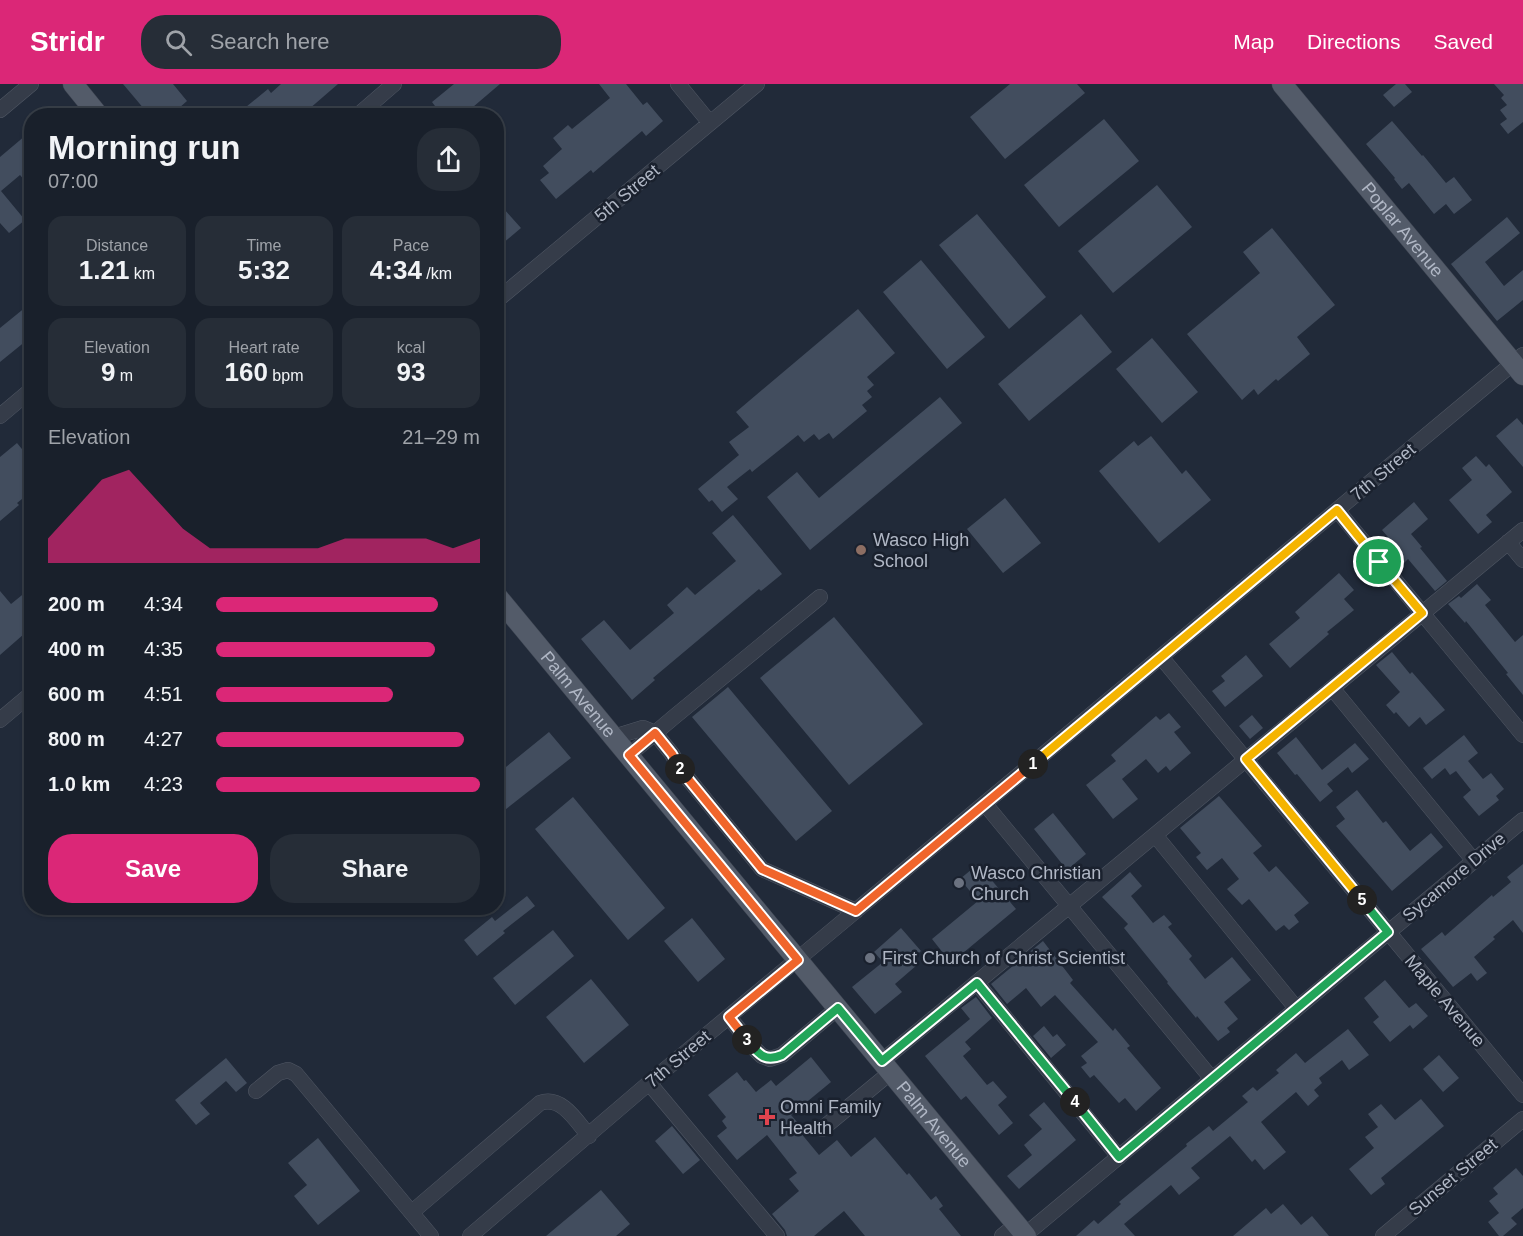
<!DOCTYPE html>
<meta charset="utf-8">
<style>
body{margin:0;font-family:Helvetica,sans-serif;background:#262d37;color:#f1f3f6;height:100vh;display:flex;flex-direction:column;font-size:22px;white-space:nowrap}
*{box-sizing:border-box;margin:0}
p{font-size:20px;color:#9fa3a9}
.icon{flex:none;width:33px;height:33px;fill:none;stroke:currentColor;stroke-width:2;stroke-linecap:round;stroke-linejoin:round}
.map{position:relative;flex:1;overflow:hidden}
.details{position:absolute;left:24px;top:24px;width:480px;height:807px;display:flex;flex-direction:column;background:#19202b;border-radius:24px;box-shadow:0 2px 4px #0004,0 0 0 2px #373e47}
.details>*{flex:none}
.pin{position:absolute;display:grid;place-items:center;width:51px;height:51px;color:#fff;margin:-26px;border:3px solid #fff;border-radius:50%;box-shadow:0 2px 6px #0007}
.km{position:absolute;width:30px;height:30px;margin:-15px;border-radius:50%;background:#222;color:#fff;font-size:16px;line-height:30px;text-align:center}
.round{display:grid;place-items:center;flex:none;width:63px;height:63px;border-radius:24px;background:#262d37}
.head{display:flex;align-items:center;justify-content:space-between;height:102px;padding:0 24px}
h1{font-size:33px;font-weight:600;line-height:45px}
.stats{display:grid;grid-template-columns:repeat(3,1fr);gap:9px;height:102px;padding:6px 24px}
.stats div{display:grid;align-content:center;border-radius:15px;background:#262d37;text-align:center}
.stats b{font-size:26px;font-weight:600}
.stats small{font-size:16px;font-weight:400}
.stats p{font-size:16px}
.chart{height:168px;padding:12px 24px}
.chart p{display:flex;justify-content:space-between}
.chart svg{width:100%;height:108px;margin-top:6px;fill:#db2777;opacity:.7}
.button{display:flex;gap:12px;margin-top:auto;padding:12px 24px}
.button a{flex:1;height:69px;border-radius:24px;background:#db2777;color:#fff;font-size:24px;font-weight:600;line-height:69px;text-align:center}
.button a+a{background:#262d37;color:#f1f3f6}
ul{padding:0 24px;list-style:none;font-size:20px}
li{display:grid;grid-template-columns:96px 72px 1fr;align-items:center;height:45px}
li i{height:15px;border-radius:8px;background:#db2777}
header{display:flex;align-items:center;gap:36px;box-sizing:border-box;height:84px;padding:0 30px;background:#db2777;color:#fff}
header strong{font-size:28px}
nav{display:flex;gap:33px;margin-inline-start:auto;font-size:21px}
.search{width:420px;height:54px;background:#262d37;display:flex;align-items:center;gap:15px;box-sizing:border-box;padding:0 21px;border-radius:24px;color:#9fa3a9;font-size:22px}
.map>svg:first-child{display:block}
.building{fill:#424d5e}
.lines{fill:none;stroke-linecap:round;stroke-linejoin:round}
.minor-casing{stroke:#505764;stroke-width:16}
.major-casing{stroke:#3e4552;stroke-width:21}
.minor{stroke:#353c49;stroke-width:15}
.major{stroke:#535b69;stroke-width:20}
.split-1-casing{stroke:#fff;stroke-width:12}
.split-2-casing{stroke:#fff;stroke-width:12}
.split-3-casing{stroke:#fff;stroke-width:12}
.split-4-casing{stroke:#fff;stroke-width:12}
.split-5-casing{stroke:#fff;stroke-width:12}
.split-6-casing{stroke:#fff;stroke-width:12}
.split-1{stroke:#f5b400;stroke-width:8}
.split-2{stroke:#f0652b;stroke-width:8}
.split-3{stroke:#f0652b;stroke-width:8}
.split-4{stroke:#22a559;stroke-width:8}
.split-5{stroke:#22a559;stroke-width:8}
.split-6{stroke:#f5b400;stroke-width:8}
.education-dot{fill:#8d6e63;stroke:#1a212e;stroke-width:2}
.worship-dot{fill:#6b7280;stroke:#1a212e;stroke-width:2}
.health-dot{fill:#e0444e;stroke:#1a212e;stroke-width:2}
.labels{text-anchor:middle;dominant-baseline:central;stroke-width:5;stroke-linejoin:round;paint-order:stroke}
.street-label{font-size:18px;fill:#b0b7c5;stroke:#1a212e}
.poi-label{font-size:18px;fill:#b0b7c5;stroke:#1a212e;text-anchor:start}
</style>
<header>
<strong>Stridr</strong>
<div class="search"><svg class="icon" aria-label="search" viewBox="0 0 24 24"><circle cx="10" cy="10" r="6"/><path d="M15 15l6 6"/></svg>Search here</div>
<nav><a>Map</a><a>Directions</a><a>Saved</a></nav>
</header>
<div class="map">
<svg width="1523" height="1152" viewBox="0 0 1523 1152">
<rect width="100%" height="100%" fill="#212a39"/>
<path class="building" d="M123 0H173L187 17 170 32H150Z
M281 0H338L301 32H235L268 5 271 9Z
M454 0H500L473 23 480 32H452L447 26 441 30 432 18Z
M599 0H626L643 21 647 18 663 37 646 52 642 47 593 89 591 86 556 115 540 96 549 89 543 82 562 65 553 54 568 41 572 45 610 14Z
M1010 0H1077L1085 9 1005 75 970 33Z
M1396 0H1405L1412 8 1394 23 1383 11Z
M1494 0H1523V38L1508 50 1500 40 1507 35 1500 26 1507 21 1501 14 1504 11Z
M1104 35 1139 77 1059 143 1024 101Z
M1392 37 1422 72 1423 71 1446 99 1454 93 1472 116 1454 130 1446 120 1434 130 1409 99 1402 105 1394 95 1395 94 1366 60Z
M32 46V105L20 91 1 107 25 136 9 149 0 139V73Z
M1157 101 1192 143 1113 209 1078 167Z
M496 116 521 144 496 165Z
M977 130 1046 213 1009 245 939 161Z
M1507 133 1520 149 1485 178 1504 202 1523 186V216L1497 237 1451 180Z
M1272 144 1335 221 1297 253 1310 270 1278 297 1276 295 1258 311 1254 305 1242 316 1187 250 1260 189 1243 168Z
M921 176 985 253 947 285 883 208Z
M32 218V252L0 278V244Z
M858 225 895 269 867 293 874 301 867 307 872 313 862 321 867 327 833 355 829 349 819 356 814 350 804 358 798 351 752 388 750 385 727 403 738 415 722 428 712 416 709 418 698 405 739 371 729 358 749 343 736 328Z
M1081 230 1112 268 1029 337 998 300Z
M1152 254 1198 308 1162 339 1116 285Z
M940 313 962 339 810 466 767 413 797 388 819 414Z
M1517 334 1523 341V383L1496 352Z
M1151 352 1182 390 1186 386 1211 416 1159 459 1099 387 1134 357 1138 362Z
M17 359 26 370 32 365V407L17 419 19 421 0 437V373Z
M1476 372 1486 383 1489 380 1512 408 1486 431 1492 438 1478 450 1449 416 1472 396 1462 384Z
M1005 414 1041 459 1003 489 967 445Z
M1414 418 1428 435 1411 450 1422 463 1420 464 1447 497 1435 507 1408 475 1403 480 1383 457 1388 453 1382 446Z
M733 431 782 490 761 507 759 505 653 594 655 596 632 616 581 555 604 536 630 566 674 529 667 521 687 503 695 511 736 477 712 449Z
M1339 489 1354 506 1344 515 1354 526 1327 548 1329 550 1290 584 1269 560 1300 534 1295 528Z
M1477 500 1491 516 1485 521 1515 558 1523 551V611L1506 590 1508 589 1466 537 1465 539 1448 520 1459 512 1461 514Z
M32 503V558L24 550 0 571V507L11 520Z
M834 533 923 640 849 701 760 594Z
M1392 568 1410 590 1412 588 1445 626 1426 641 1420 633 1409 643 1396 628 1394 630 1386 621 1400 608 1376 581Z
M1246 571 1263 592 1225 623 1212 607 1225 597 1221 592Z
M728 603 832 727 796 757 692 633Z
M1169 629 1181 643 1174 648 1191 669 1170 687 1166 682 1158 689 1146 675 1122 695 1138 715 1113 735 1086 701 1116 677 1111 671 1156 632 1160 636Z
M1252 631 1263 644 1250 655 1239 642Z
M549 648 571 674 496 733V691Z
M1464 651 1478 669 1468 677 1483 695 1491 689 1504 705 1496 712 1499 716 1479 732 1463 713 1471 706 1456 687 1450 691 1445 684 1432 695 1423 684Z
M1296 653 1322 686 1355 659 1369 675 1352 689 1348 683 1327 700 1333 707 1320 718 1297 690 1295 691 1277 669Z
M1357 706 1383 739 1386 737 1410 767 1431 749 1443 763 1392 807 1336 742 1345 735 1336 723Z
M1219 712 1262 762 1253 769 1269 788 1276 782 1309 819 1294 831 1299 838 1289 846 1284 841 1276 847 1249 815 1242 821 1227 805 1239 795 1222 774 1207 786 1196 773 1201 769 1180 744Z
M573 713 665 824 628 856 535 745Z
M1053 729 1086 770 1067 786 1034 745Z
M978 780 1016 825 951 879 932 855 978 817 960 795Z
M1523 780V849L1513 836 1493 853 1495 855 1474 873 1487 889 1477 897 1471 889 1453 903 1421 865 1442 848 1445 852 1492 811 1493 813 1511 798 1507 793Z
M1130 788 1142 802 1131 812 1153 839 1164 831 1172 840 1168 843 1192 872 1189 875 1205 895 1232 873 1251 896 1224 918 1238 935 1227 944 1230 948 1218 957 1197 932 1196 934 1167 899 1168 898 1124 844 1128 840 1102 813Z
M527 812 535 822 503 847 505 849 477 872 464 856 492 833 495 837Z
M692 834 725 875 698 898 664 857Z
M901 844 921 867 912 875 917 881 895 900 902 908 875 930 852 903 883 878 874 868Z
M553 846 574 872 515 921 493 894Z
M1043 857 1073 896 1070 899 1113 947 1115 944 1130 962 1127 964 1161 1004 1136 1027 1125 1014 1119 1019 1094 991 1090 994 1081 983 1087 979 1081 972 1098 958 1055 911 1041 923 1026 904 1007 920 991 900Z
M591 895 629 941 584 979 546 933Z
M1385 896 1409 924 1416 919 1428 932 1413 945 1410 941 1390 958 1373 938 1379 933 1364 914Z
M976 913 992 934 965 958 971 965 963 972 987 1001 993 997 1007 1013 998 1021 1013 1039 999 1051 966 1012 961 1016 925 972 970 935 961 924Z
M1044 942 1053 953 1057 950 1066 961 1051 974 1033 952Z
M1348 945 1369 971 1349 986 1342 976 1319 994 1322 999 1314 1006 1319 1012 1308 1022 1296 1008 1261 1038 1286 1068 1264 1086 1255 1075 1252 1078 1230 1052 1191 1084 1200 1094 1179 1111 1171 1101 1124 1140 1135 1152H1076L1094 1136 1098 1140 1121 1120 1119 1118 1187 1062 1186 1060 1209 1042 1213 1047 1248 1018 1242 1012 1253 1003 1257 1007 1279 989 1276 986 1296 969 1305 979Z
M1439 971 1459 994 1443 1008 1423 985Z
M811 973 831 998 791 1031 798 1039 795 1042 819 1071 837 1056 851 1073 875 1053 907 1091 909 1089 931 1116 936 1112 943 1122 939 1125 961 1152H865L844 1127 814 1152H787L785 1146 772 1130 799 1107 789 1095 797 1089 767 1051 737 1076 717 1052 727 1044 722 1037 726 1033 708 1011 737 988 744 997 746 996 756 1008 771 996 776 1002Z
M226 974 247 999 236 1008 226 997 200 1019 210 1030 196 1041 175 1016Z
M1421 1015 1444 1042 1381 1094 1385 1100 1371 1111 1349 1085 1374 1064 1365 1053 1378 1043 1368 1030 1381 1020 1395 1036Z
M1044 1018 1076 1056 1019 1105 1007 1092 1032 1071 1024 1061 1042 1045 1029 1031Z
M672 1042 700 1076 683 1090 655 1057Z
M318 1054 360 1107 318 1141 294 1112 307 1101 288 1079Z
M1516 1084 1523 1092V1124L1511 1134 1517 1140 1503 1152H1499L1488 1138 1499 1129 1489 1117 1498 1110 1493 1104Z
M601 1106 630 1140 616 1152H546Z
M1283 1120 1301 1141 1312 1132 1329 1152H1233L1266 1124 1271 1130Z"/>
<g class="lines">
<defs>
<path id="minor" d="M678 0 710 39
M0 26 31 0
M357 32 394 0
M496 217 757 0
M0 332 32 305
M1337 426 1523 651
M1508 458 1523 476
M1161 573 1523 1011
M1332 604 1474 777
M0 636 32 609
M614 653 643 644 655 649 672 670 681 686 762 785 856 827
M629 671 674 633 820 513
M985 720 1212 995
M1155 751 1296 924
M977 899 1119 1073
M729 933 753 963 762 972 770 975 782 971 838 924
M882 977 1523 446
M649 999 777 1152
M256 1007 278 989 288 986 296 990 431 1152
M822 1045 891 988
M412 1128 540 1019C562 1011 577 1038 589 1052
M1025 1151 1523 736
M470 1152 649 999 1523 271
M1002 1152 1017 1140
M1383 1152 1523 1035"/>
<g id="major">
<path d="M73 0 99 32"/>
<path id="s1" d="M1282 0 1523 291"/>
<path id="s2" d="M496 511 1026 1152"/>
</g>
</defs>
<use href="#minor" class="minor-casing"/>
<use href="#major" class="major-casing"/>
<use href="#minor" class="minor"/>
<use href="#major" class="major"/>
</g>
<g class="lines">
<defs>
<path id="split-1" d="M1033 680 1337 426 1379 478"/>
<path id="split-2" d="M680 685 762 785 856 827 1033 680"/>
<path id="split-3" d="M680 685 672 670 655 649 629 671 798 876 729 933 747 956"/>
<path id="split-4" d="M747 956C758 969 764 979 782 971L838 924 882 977 977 899 1075 1018"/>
<path id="split-5" d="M1075 1018 1119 1073 1388 848 1362 816"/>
<path id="split-6" d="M1362 816 1246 675 1422 529 1379 478"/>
</defs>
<use href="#split-1" class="split-1-casing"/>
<use href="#split-2" class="split-2-casing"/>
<use href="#split-3" class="split-3-casing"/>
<use href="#split-4" class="split-4-casing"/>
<use href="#split-5" class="split-5-casing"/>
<use href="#split-6" class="split-6-casing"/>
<use href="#split-1" class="split-1"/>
<use href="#split-2" class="split-2"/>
<use href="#split-3" class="split-3"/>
<use href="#split-4" class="split-4"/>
<use href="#split-5" class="split-5"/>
<use href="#split-6" class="split-6"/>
</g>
<circle class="education-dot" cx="861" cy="466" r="6"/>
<g class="worship-dot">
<circle cx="959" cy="799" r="6"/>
<circle cx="870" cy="874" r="6"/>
</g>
<path class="health-dot" d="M764 1024h6v6h6v6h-6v6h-6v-6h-6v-6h6z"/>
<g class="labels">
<g class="street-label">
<text transform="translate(627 109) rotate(-40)">5th Street</text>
<text stroke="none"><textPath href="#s1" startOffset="189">Poplar Avenue</textPath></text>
<text transform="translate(1383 388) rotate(-40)">7th Street</text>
<text stroke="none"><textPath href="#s2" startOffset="129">Palm Avenue</textPath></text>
<text transform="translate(1454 793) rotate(-40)">Sycamore Drive</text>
<text transform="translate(1445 917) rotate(50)">Maple Avenue</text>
<text transform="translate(678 975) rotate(-40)">7th Street</text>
<text stroke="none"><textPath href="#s2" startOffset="687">Palm Avenue</textPath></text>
<text transform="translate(1453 1093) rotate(-40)">Sunset Street</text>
</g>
<g class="poi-label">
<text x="873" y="456">Wasco High<tspan x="873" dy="21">School</tspan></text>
<text x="971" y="789">Wasco Christian<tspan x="971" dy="21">Church</tspan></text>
<text x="882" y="874">First Church of Christ Scientist</text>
<text x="780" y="1023">Omni Family<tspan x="780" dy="21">Health</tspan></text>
</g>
</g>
</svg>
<div class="pin" style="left:1379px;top:478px;background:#1e9e55"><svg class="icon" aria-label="arrive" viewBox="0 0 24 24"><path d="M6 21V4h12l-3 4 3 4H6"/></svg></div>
<b class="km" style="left:1033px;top:680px">1</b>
<b class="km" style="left:680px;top:685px">2</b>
<b class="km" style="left:747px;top:956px">3</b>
<b class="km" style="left:1075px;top:1018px">4</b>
<b class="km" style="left:1362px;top:816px">5</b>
<section class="details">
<div class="head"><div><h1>Morning run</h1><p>07:00</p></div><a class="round"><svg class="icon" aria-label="share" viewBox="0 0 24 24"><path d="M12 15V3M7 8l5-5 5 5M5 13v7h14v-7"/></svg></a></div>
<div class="stats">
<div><p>Distance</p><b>1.21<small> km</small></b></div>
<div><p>Time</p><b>5:32</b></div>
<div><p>Pace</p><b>4:34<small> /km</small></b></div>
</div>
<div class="stats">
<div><p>Elevation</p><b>9<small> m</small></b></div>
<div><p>Heart rate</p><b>160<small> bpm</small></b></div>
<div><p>kcal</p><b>93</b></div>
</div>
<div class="chart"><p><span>Elevation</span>21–29 m</p>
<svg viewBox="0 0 160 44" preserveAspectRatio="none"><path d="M0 44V34L10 22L20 10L30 6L40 18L50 30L60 38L70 38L80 38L90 38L100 38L110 34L120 34L130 34L140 34L150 38L160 34V44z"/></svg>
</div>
<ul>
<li><b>200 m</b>4:34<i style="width:84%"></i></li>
<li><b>400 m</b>4:35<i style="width:83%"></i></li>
<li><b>600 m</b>4:51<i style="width:67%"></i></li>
<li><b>800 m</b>4:27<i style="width:94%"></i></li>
<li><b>1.0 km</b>4:23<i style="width:100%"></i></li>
</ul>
<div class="button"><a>Save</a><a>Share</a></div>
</section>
</div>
